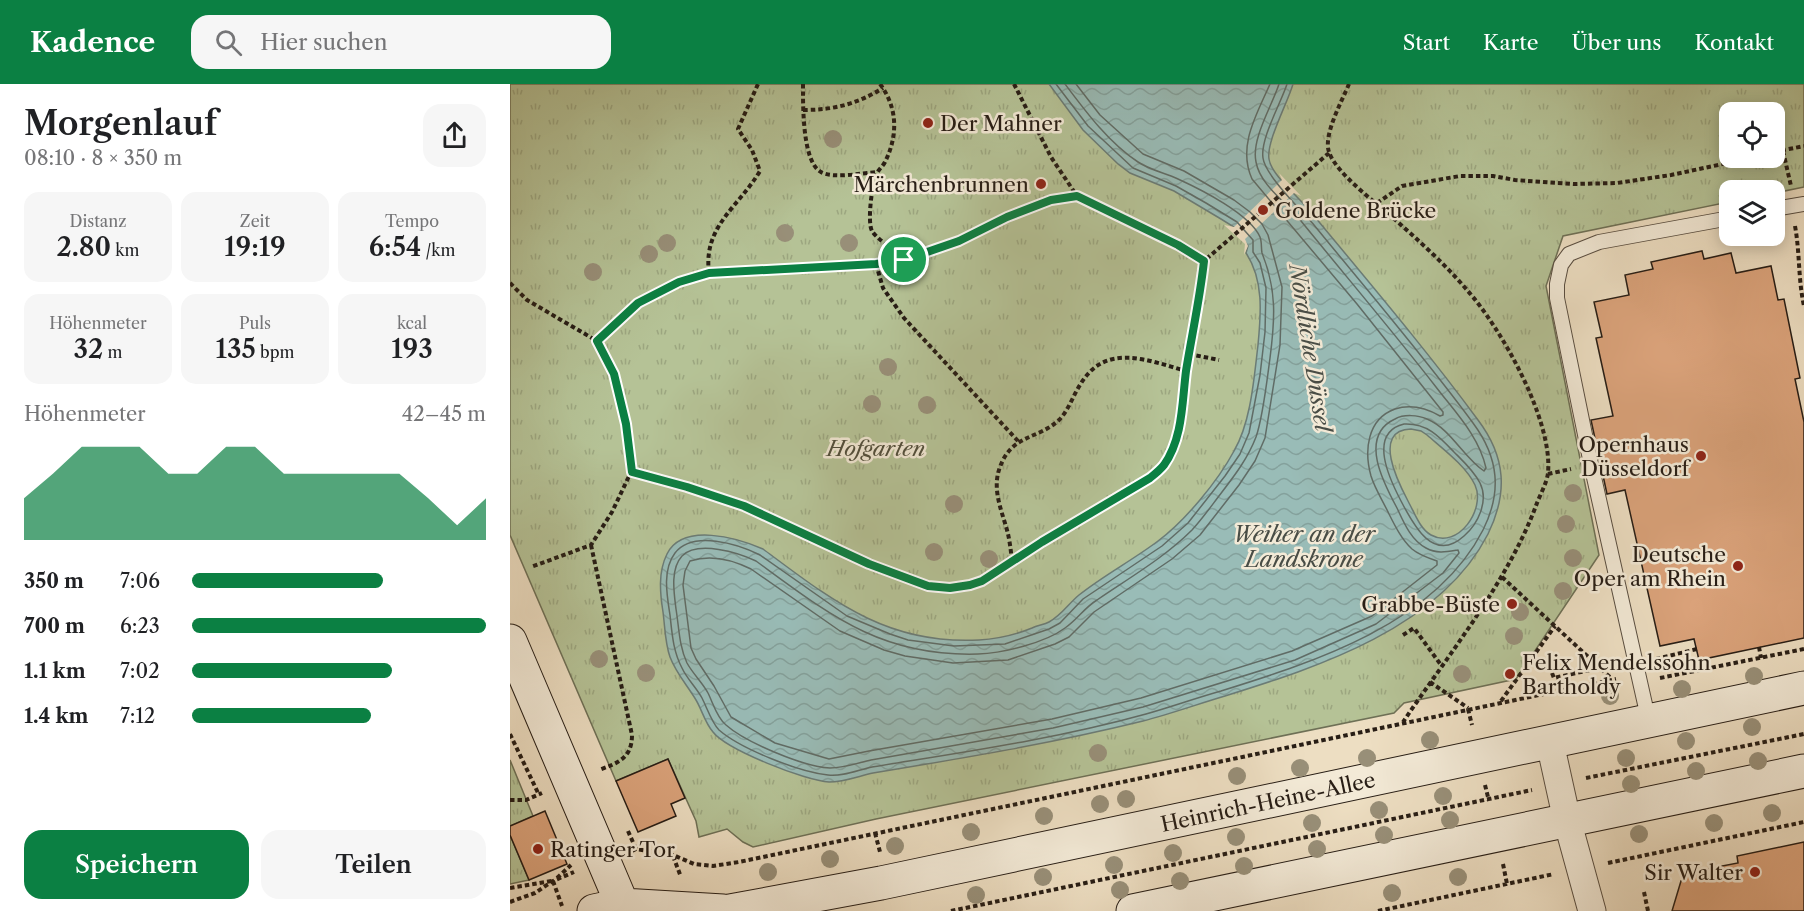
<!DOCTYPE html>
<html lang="de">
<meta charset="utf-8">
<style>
body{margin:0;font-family:"Libre Caslon Text",serif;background:#f6f6f6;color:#202124;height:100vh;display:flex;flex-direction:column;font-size:22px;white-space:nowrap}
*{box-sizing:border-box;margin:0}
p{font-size:20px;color:#757577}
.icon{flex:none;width:33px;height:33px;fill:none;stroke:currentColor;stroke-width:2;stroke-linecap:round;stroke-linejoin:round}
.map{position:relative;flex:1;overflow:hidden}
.panel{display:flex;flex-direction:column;background:#fff;width:510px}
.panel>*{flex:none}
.fabs{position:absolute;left:1209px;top:18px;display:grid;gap:12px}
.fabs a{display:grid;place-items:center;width:66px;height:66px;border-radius:12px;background:#fff;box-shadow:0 3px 15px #0003;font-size:30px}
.pin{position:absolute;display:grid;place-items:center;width:51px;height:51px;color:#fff;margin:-26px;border:3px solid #fff;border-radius:50%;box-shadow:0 2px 6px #0007}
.round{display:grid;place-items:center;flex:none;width:63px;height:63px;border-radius:18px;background:#f6f6f6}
.overview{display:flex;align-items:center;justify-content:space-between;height:102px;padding:0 24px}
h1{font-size:33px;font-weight:600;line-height:45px}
.figures{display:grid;grid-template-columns:repeat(3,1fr);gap:9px;height:102px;padding:6px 24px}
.figures div{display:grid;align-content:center;border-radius:15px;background:#f6f6f6;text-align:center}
.figures b{font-size:26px;font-weight:600}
.figures small{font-size:16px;font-weight:400}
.figures p{font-size:16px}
.chart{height:168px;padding:12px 24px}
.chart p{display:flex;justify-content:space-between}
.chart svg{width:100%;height:108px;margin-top:6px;fill:#0b8043;opacity:.7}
.button{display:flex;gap:12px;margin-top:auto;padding:12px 24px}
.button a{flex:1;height:69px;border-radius:18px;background:#0b8043;color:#fff;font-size:24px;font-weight:600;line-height:69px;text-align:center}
.button a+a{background:#f6f6f6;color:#202124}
ul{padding:0 24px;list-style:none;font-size:20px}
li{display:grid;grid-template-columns:96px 72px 1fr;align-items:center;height:45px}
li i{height:15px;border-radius:8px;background:#0b8043}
header{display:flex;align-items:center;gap:36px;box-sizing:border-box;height:84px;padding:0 30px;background:#0b8043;color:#fff}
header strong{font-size:28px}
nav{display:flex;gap:33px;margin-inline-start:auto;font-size:21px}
.search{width:420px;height:54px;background:#f6f6f6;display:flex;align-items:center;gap:15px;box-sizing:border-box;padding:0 21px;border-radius:18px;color:#757577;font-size:22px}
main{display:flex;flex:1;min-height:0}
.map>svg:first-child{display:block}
.park{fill:url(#park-tufts);stroke:#6e7056;stroke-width:1.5;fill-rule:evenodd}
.water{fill:url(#water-waves);stroke:#6b7c76;stroke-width:1.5;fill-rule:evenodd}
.pier{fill:#eddec2}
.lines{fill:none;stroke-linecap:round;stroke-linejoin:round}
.shore{stroke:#606c66;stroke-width:1.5}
.building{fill:#daa27a;stroke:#271d15;stroke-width:1.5}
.lane-casing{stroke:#584d40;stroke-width:16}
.street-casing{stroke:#584d40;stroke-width:29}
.secondary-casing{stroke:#271d15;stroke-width:35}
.path{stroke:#271d15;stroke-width:4;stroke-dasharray:4.5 3;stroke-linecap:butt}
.lane{stroke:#f3ead7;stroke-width:14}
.street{stroke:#f3ead7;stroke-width:27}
.secondary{stroke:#f3ead7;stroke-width:33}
.tree{fill:#988f78}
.route-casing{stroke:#fff;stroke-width:12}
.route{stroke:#0b8043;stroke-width:8}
.poi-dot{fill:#8f2418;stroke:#f3ead7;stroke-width:2}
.labels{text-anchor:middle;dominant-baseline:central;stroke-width:5;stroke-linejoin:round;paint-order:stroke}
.poi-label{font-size:21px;fill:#271d15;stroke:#f3ead7;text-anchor:end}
.park-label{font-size:21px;font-style:italic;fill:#524f3c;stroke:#f3ead7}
.street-label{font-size:21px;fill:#271d15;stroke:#f3ead7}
.water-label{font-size:22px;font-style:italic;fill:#494d46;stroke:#f3ead7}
</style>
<header>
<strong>Kadence</strong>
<div class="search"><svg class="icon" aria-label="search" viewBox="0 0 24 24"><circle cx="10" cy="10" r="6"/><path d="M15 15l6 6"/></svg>Hier suchen</div>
<nav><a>Start</a><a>Karte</a><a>Über uns</a><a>Kontakt</a></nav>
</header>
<main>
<section class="panel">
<div class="overview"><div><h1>Morgenlauf</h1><p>08:10 · 8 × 350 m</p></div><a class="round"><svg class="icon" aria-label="share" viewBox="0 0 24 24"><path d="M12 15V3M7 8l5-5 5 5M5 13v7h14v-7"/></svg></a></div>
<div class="figures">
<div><p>Distanz</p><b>2.80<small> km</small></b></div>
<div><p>Zeit</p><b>19:19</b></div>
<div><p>Tempo</p><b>6:54<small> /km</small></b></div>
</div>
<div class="figures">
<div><p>Höhenmeter</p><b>32<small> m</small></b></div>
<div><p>Puls</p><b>135<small> bpm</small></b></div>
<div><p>kcal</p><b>193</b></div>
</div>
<div class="chart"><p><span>Höhenmeter</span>42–45 m</p>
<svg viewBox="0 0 160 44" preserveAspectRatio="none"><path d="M0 44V27L10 17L20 6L30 6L40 6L50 17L60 17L70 6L80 6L90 17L100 17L110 17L120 17L130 17L140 27L150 38L160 27V44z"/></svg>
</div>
<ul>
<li><b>350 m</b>7:06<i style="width:65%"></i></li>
<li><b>700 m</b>6:23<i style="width:100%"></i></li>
<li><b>1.1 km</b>7:02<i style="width:68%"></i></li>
<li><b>1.4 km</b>7:12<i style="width:61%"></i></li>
</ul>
<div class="button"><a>Speichern</a><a>Teilen</a></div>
</section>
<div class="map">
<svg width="1294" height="827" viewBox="0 0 1294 827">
<defs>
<pattern id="park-tufts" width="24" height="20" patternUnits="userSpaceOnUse" patternTransform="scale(1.5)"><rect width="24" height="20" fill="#b5c296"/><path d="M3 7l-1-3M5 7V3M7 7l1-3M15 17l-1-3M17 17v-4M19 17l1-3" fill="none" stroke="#9ca680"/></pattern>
<pattern id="water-waves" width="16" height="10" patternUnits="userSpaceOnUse" patternTransform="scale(1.5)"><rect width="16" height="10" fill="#99bcb7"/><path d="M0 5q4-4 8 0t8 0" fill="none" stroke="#84a19c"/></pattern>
</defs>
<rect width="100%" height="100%" fill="#eddec2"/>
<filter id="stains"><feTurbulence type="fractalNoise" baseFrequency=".00333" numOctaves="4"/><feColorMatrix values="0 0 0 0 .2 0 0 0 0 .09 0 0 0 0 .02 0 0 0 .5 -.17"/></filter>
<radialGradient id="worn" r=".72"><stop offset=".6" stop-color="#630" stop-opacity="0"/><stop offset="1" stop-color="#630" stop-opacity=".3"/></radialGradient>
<path class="park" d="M0 0H1294V103L1265 109 1264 106H1220L1219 118 1053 152 1036 202 1089 471 1006 595 894 619 884 629 366 735 243 763 233 758 217 745 189 753 186 737 158 675 106 697 0 451ZM1220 28H1264V74H1220Z
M0 676 23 732 0 742Z
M0 751 19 796 0 800Z"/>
<path class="water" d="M539 0H783C778 18 756 58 759 75 761 91 789 113 800 127 857 196 915 264 968 336 996 373 998 409 978 450 930 544 808 583 715 612 688 620 660 630 633 637 544 659 454 674 363 689 349 692 334 698 319 698 296 697 217 666 203 648 195 639 192 626 186 616 177 601 166 589 160 573 155 559 155 543 153 528 150 509 148 488 157 470 173 438 228 454 253 465 323 517 377 561 469 556 488 555 505 551 522 544 528 541 534 541 539 538 552 531 558 520 569 511 594 491 623 476 648 457 675 437 708 397 724 367 741 338 744 294 748 261 751 230 754 196 736 169L738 162 724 143 711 135 664 107 620 89 608 80 573 46ZM901 345 911 347 917 351C933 365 956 382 965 401 976 425 948 466 921 451 910 445 904 428 898 417 889 400 861 346 901 345Z"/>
<path class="pier" d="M769 89 791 112 784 109 735 155 738 162 734 171 735 160 714 141 724 143 772 96Z"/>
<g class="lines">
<path class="shore" d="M546 0 578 42 623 84 666 102 696 119 727 138 743 156V168L750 179 756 204 755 248 750 291 739 349 730 370 715 392 678 439 652 462 573 515 550 539 539 545 495 560 444 562 398 556 380 550 337 532 250 471C228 460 183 446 165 469 152 486 157 512 160 531 162 549 163 567 172 584 177 595 186 603 192 614 197 624 202 639 209 646 231 665 289 688 318 691 332 693 348 686 362 683 454 668 546 655 636 630 661 623 686 614 711 607 804 578 925 540 973 446 992 408 989 374 963 339 913 271 857 206 804 141 791 126 755 91 753 74 750 55 771 19 777 0
M555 0C576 28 599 59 628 78 640 86 655 89 668 95 690 105 740 130 750 153 752 158 751 164 752 169 767 206 765 235 760 274 757 296 753 333 746 353 738 374 725 391 712 408 702 421 693 434 682 446 654 474 619 494 587 516 574 524 567 536 555 544 535 559 493 569 468 570 371 573 320 531 246 477 229 469 188 456 172 472 160 485 164 509 166 525 169 543 169 562 177 579 183 590 192 598 198 609 203 619 207 634 216 641 235 658 294 683 320 684 334 684 348 679 361 676L543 644 633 623 785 576 866 540 933 489 949 469 948 466C936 468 927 470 916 464 901 456 894 439 887 424 874 400 848 352 885 335 894 330 908 331 917 335 941 345 953 373 974 387L976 384C969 352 945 328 926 303 881 245 833 189 787 132 773 116 750 100 746 78 741 55 762 22 769 0
M566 0 590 31 633 70 674 87 724 116 740 128 752 140 758 151 772 203 770 261 755 354 745 377 729 401 690 451 662 475 584 528 559 553 545 560 498 576 443 579 395 572 374 566 330 547 241 485C223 476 201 470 180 477L175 487 173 501 181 564 186 575 204 602 221 633 265 659 319 675 359 667 542 635 631 614 782 567 862 532 927 481V477C918 474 909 471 902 465 892 456 885 442 879 430 873 417 865 405 861 392 854 367 857 335 885 325 901 320 916 324 930 332L933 331V328L847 220 742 95C727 62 747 30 760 0
M894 340C917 339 929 352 944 368 953 377 964 387 970 399 979 417 968 440 954 452 923 480 903 440 891 417 880 396 857 349 894 340Z"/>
</g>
<path class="building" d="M1192 167 1194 175 1221 169 1226 189 1261 182 1268 216 1274 215 1290 294 1285 295 1294 338V554L1189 576 1184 555 1150 562 1115 406 1097 410 1081 336 1103 332 1086 254 1092 253 1084 218 1119 211 1115 191 1143 185 1141 178Z
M158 675 175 714 161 720 166 732 128 748 106 697Z
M35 727 57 780 19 796 0 751V742Z
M1294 758V827H1162L1171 797 1181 788 1228 779 1227 772Z"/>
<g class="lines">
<defs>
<path id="lane" d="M1264 125 1294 120
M1139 638 1081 380 1047 214V200L1051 181 1059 170 1089 158 1220 134"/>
<path id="street" d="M1040 659 1057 736 1082 827"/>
<path id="secondary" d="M0 557 115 827
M84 827 112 821 213 827
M220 827 371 799 1294 604
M623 827 1294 687"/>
</defs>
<use href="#lane" class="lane-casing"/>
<use href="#street" class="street-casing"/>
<use href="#secondary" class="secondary-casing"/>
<path class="path" d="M293 0C293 20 292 78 311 88 322 95 353 89 367 88
M370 0C388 24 388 52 375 78 373 82 369 85 367 89 362 99 357 138 362 147 365 153 387 169 393 175
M504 0 541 73 567 112 668 161 694 177
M839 0C832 17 813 51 819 68 826 89 865 118 882 133 908 156 934 179 957 206 991 244 1043 336 1038 389 1037 398 1031 409 1027 419 999 496 939 570 893 638
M293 26C324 26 347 20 373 4
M1273 67 1281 102
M1264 68 1294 62
M867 119 892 102 950 92H983L1005 96 1064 100 1107 99 1161 91 1241 74
M1285 142C1290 169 1288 195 1294 222
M366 180 373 204 394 234 508 357
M199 189C193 142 228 124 250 87L242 66 228 45 248 0
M0 199 17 216 87 257 104 290 116 340 121 388 102 428 81 461 21 483
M87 257 128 219 169 198 199 189 366 180 394 176 449 157 497 133 541 116 567 112
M679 270 709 276
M121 388 234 421 359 480 419 502 440 504 460 501 472 497 532 458 640 394C645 390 650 386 654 381 673 354 672 318 676 287 682 250 690 214 694 177L819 69
M1038 390 1061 385
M81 461 122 651C122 674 108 679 89 686
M502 477C501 468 500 459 498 450 493 429 481 406 490 383 502 350 527 356 549 336 558 327 563 312 570 301 595 258 637 276 676 287
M992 493 1102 595
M893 551 904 544 931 581
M1249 563 1251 574
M1146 575 1187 565
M1042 589 1044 594 1089 584
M1150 594 1294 565
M920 598 958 624
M991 617 1045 542
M958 625 962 641
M0 650 29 711
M1076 694 1294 650
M975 701 979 717
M0 716H16L32 709
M118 747 126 765
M365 749 370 768
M122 767 126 765 163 771 184 780 203 782 229 778 1106 595
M163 772 171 793
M1098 779 1294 738
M993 780 997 800
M47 794 61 781
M43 797 52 822
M0 804 42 797
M1134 808 1138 827
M0 818 25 809 43 797 64 788
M441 827 1022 706
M868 827 1044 790"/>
<use href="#lane" class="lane"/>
<use href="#street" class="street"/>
<use href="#secondary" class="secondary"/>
</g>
<g class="tree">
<circle cx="323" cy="55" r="9"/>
<circle cx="275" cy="149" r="9"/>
<circle cx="157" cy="159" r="9"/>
<circle cx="339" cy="159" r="9"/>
<circle cx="139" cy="170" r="9"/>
<circle cx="83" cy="188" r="9"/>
<circle cx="378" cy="283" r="9"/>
<circle cx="362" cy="320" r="9"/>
<circle cx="417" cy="321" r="9"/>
<circle cx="1063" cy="409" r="9"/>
<circle cx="444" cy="420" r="9"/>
<circle cx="1056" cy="440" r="9"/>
<circle cx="424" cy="468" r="9"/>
<circle cx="1063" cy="474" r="9"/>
<circle cx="479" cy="475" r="9"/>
<circle cx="1053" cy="507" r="9"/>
<circle cx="1010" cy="528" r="9"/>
<circle cx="1004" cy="552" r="9"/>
<circle cx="89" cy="575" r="9"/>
<circle cx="136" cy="589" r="9"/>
<circle cx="952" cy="590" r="9"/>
<circle cx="1244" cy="592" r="9"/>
<circle cx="1172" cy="605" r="9"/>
<circle cx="1100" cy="612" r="9"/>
<circle cx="1242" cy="643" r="9"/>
<circle cx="920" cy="656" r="9"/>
<circle cx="1176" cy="657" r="9"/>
<circle cx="588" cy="669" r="9"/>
<circle cx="857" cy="674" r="9"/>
<circle cx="1116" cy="674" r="9"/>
<circle cx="1248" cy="677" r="9"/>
<circle cx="790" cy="684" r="9"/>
<circle cx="1186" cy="687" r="9"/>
<circle cx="727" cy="692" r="9"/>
<circle cx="1121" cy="700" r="9"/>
<circle cx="933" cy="712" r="9"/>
<circle cx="616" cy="715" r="9"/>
<circle cx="590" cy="720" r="9"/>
<circle cx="869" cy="726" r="9"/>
<circle cx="1262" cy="729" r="9"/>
<circle cx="534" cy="732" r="9"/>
<circle cx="940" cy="736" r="9"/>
<circle cx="802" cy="739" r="9"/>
<circle cx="1204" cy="739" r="9"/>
<circle cx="461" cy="748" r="9"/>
<circle cx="1129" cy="750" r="9"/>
<circle cx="874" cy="751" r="9"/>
<circle cx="726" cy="753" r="9"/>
<circle cx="385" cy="762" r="9"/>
<circle cx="807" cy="765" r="9"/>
<circle cx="663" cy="769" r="9"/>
<circle cx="320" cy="775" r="9"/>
<circle cx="604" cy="781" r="9"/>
<circle cx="734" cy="782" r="9"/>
<circle cx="258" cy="788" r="9"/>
<circle cx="533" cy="793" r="9"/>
<circle cx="948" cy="793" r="9"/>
<circle cx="670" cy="797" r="9"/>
<circle cx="610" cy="806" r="9"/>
<circle cx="882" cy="809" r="9"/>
<circle cx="466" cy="811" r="9"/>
</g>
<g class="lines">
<defs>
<path id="route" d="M567 112 668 161 694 177C690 214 682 250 676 287 672 318 673 354 654 381 650 386 645 390 640 394L532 458 472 497 460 501 440 504 418 502 359 480 234 422 177 403 122 388 116 340 104 290 87 257 128 219 169 198 199 189 366 180 394 176 449 157 497 133 541 116Z"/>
</defs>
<use href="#route" class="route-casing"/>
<use href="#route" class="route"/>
</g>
<g class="poi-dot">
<circle cx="418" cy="39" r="6"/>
<circle cx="531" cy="100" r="6"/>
<circle cx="753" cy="126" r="6"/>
<circle cx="1191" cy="372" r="6"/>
<circle cx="1228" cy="482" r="6"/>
<circle cx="1002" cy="520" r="6"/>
<circle cx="1000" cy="590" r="6"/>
<circle cx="28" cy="765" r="6"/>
<circle cx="1245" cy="788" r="6"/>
</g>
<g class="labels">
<g class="poi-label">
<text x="430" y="39" text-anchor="start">Der Mahner</text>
<text x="519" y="100">Märchenbrunnen</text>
<text x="765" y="126" text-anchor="start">Goldene Brücke</text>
<text x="1179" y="360">Opernhaus<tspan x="1179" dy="24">Düsseldorf</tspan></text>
<text x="1216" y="470">Deutsche<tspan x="1216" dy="24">Oper am Rhein</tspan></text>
<text x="990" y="520">Grabbe-Büste</text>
<text x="1012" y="578" text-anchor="start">Felix Mendelssohn<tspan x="1012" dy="24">Bartholdy</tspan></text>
<text x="40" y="765" text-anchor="start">Ratinger Tor</text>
<text x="1233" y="788">Sir Walter</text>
</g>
<g class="park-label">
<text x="366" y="364">Hofgarten</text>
</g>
<g class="street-label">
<text transform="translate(758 718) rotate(-12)">Heinrich-Heine-Allee</text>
</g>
<g class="water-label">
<text transform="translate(800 264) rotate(81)">Nördliche Düssel</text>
<text x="794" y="450">Weiher an der<tspan x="794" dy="25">Landskrone</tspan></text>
</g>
</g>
<rect width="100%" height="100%" filter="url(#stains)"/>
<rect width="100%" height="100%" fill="url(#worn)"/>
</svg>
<div class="fabs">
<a><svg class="icon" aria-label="locate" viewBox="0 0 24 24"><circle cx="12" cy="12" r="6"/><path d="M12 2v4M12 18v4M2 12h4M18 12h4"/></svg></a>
<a><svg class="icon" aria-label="layers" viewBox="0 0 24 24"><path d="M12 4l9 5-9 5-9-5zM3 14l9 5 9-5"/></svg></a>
</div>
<div class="pin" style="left:394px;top:176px;background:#1e9e55"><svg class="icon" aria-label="arrive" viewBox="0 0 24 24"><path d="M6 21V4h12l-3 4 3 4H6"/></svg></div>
</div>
</main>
